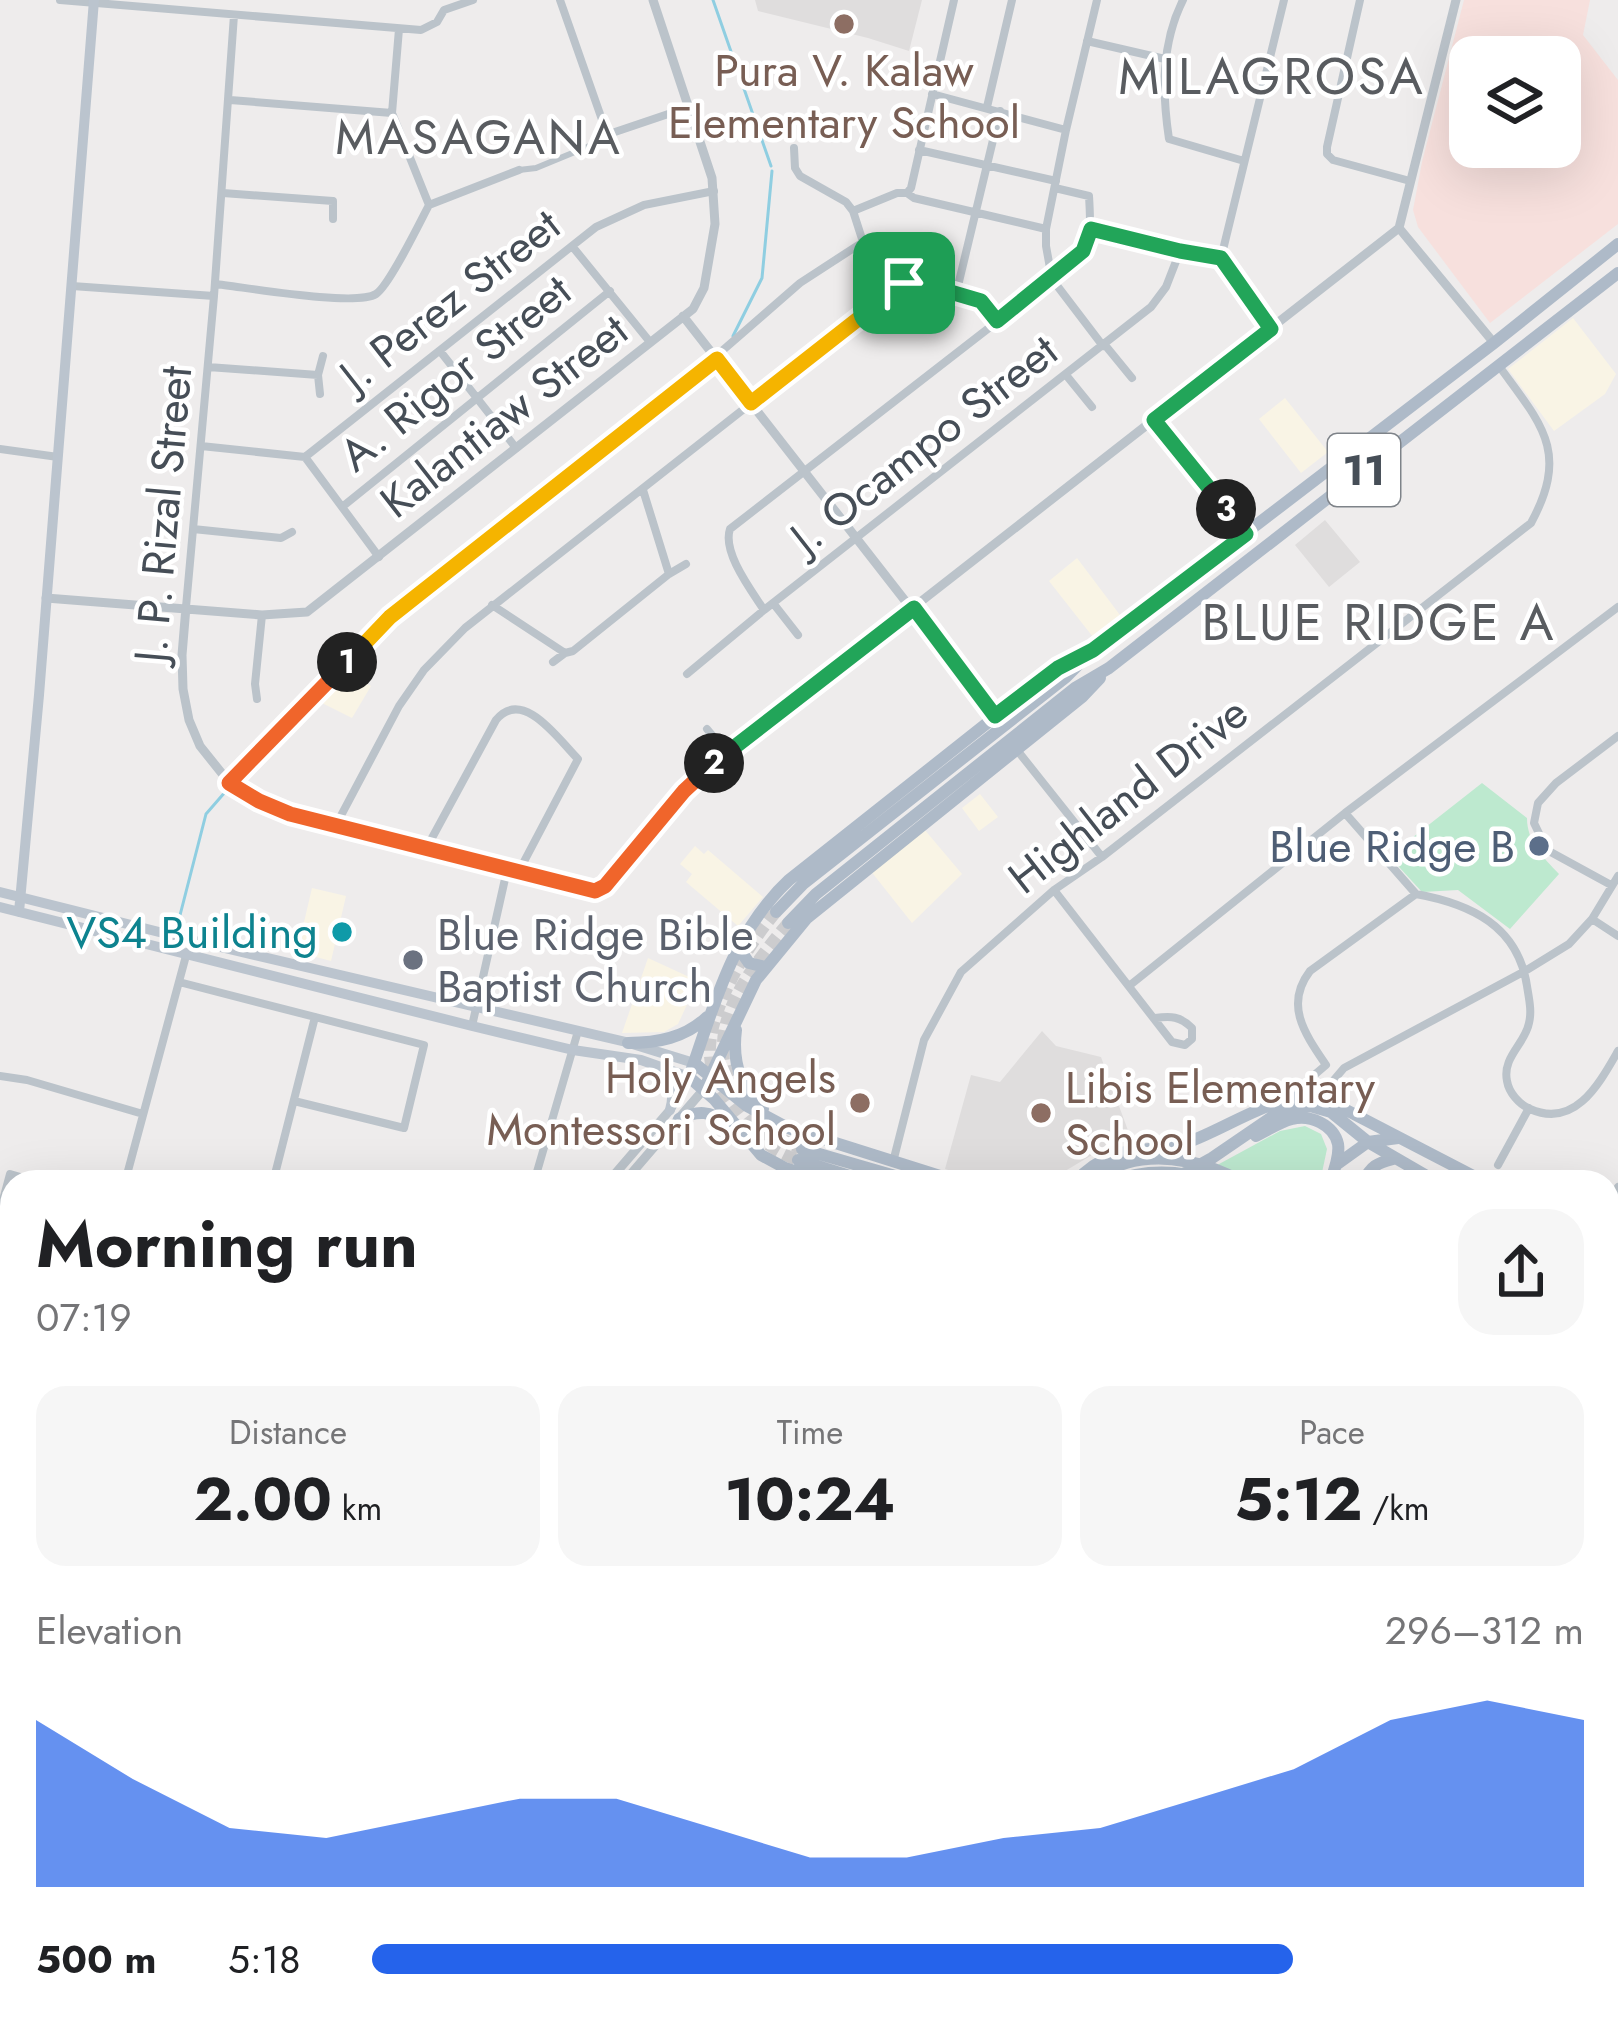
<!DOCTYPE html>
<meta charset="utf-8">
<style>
body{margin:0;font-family:Jost,sans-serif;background:#f6f6f6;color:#202124;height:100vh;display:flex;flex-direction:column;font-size:45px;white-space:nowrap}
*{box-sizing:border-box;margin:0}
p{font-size:39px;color:#757577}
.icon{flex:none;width:66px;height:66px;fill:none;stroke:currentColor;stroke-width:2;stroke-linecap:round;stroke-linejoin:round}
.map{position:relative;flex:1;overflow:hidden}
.side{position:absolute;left:0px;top:1170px;width:1620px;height:858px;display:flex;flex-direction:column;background:#fff;border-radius:36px 36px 0 0;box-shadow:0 12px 48px #0002}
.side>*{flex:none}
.controls{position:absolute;left:1449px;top:36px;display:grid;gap:24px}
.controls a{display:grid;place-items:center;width:132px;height:132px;border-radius:24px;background:#fff;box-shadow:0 12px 48px #0002;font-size:60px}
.pin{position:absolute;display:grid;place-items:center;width:102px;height:102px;color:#fff;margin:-51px;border-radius:24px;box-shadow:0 6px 18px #0006}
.km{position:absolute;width:60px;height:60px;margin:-30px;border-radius:50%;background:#222;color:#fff;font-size:33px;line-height:60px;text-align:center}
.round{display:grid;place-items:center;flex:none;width:126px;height:126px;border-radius:36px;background:#f6f6f6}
.summary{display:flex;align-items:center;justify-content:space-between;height:204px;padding:0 36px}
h1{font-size:66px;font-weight:700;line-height:90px}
.figures{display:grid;grid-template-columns:repeat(3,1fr);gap:18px;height:204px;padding:12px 36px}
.figures div{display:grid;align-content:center;border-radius:30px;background:#f6f6f6;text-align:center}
.figures b{font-size:60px;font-weight:700}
.figures small{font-size:33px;font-weight:400}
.figures p{font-size:33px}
.chart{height:336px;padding:24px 36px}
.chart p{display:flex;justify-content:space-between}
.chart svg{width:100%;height:216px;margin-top:12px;fill:#2563eb;opacity:.7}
ul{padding:0 36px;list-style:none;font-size:39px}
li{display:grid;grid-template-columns:192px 144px 1fr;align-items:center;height:90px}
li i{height:30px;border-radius:15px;background:#2563eb}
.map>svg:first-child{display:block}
.commercial{fill:#f9f4e5}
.education{fill:#dfdddd}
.medical{fill:#f7e0dd;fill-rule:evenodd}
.green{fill:#bde9cf}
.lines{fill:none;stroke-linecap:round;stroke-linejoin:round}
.stream{stroke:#8fcee1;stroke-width:3}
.primary-tunnel{stroke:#ccccce;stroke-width:12;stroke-dasharray:12 6;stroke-linecap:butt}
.pedestrian{stroke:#bbc3ca;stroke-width:6}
.minor{stroke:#bbc3ca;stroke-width:8}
.tertiary{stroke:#bbc3ca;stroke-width:9}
.secondary{stroke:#bbc4ce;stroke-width:10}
.primary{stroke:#aebac8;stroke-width:12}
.split-1-casing{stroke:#fff;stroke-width:24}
.split-2-casing{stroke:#fff;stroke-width:24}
.split-3-casing{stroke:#fff;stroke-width:24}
.split-4-casing{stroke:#fff;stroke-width:24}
.split-1{stroke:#f5b400;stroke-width:15}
.split-2{stroke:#f0652b;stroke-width:15}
.split-3{stroke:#22a559;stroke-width:15}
.split-4{stroke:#22a559;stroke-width:15}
.education-dot{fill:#8d6e63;stroke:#fff;stroke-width:4.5}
.service-dot{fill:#5c6f8a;stroke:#fff;stroke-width:4.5}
.culture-dot{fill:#0f9aa8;stroke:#fff;stroke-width:4.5}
.worship-dot{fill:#6b7280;stroke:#fff;stroke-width:4.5}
.labels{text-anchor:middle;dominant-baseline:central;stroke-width:9;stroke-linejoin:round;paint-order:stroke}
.shield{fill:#fff;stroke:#7e8389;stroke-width:3}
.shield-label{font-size:42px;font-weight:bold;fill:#464e57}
.education-label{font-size:45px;fill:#785e54;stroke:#fff}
.street-label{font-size:45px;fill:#464e57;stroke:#fff}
.service-label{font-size:45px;fill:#4e5e75;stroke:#fff;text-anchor:end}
.culture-label{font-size:45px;fill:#0d838f;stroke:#fff;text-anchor:end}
.worship-label{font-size:45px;fill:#5b616d;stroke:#fff;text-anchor:start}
.neighbourhood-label{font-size:48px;letter-spacing:3px;fill:#595c60;stroke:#fff}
.quarter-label{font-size:51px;letter-spacing:3px;fill:#595c60;stroke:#fff}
</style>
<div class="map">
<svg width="1618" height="2028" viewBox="0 0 1618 2028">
<rect width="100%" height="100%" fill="#eeecec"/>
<path class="commercial" d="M1573 318 1616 374 1605 394 1554 431 1508 369Z
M1285 398 1328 452 1301 473 1259 419Z
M1077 558 1120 615 1093 637 1049 581Z
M342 670 371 686 352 718 314 699Z
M980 794 998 817 979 831 962 808Z
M924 829 962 874 912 923 870 870Z
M695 846 704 854 708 850 763 897 738 926 686 882 692 874 680 864Z
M312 888 346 896 331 961 297 952Z
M648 958 698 981 678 1024 664 1032 622 1033Z"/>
<path class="education" d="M755 0H922L909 51 868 38 758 11Z
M1325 520 1360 562 1329 587 1295 545Z
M1042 1031 1056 1046 1101 1057 1133 1144 1092 1155 1060 1174 1042 1182H985L945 1169 971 1075 1000 1082Z"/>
<path class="medical" d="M1464 0H1590L1583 35 1618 80V224L1490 323 1418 227 1413 210 1422 162ZM1470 57H1560V147H1470Z"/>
<path class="green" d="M1482 783 1527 818C1527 842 1543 857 1559 874L1510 929 1458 890 1422 892 1389 856Z
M1305 1126 1321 1134 1327 1149 1320 1182H1186L1280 1131Z"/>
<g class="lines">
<path class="stream" d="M713 0 771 166
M733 336 762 278 772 171
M624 428 706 361
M259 747 315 685 377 625
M178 923 206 814 226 791
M1608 1561 1618 1560"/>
<path class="primary-tunnel" d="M776 912C748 944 707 1012 710 1056 711 1077 726 1099 739 1114 756 1136 771 1151 798 1160
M788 923C745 975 693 1039 744 1104 761 1125 777 1139 802 1149"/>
<path class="pedestrian" d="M519 170 536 168 604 140 609 133"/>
<path class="minor" d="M60 0 421 30 437 22 444 10 473 0
M560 0 606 131 612 133 689 107
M1097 0 1066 130 1046 229V246L1052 279 1103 346
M1183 0C1161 44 1162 92 1169 139L1244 161
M1360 0 1327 147V154L1333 160 1410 181
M1087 41 1165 59
M932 94 1066 130
M230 100 392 113
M987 107 1012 0
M794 148 795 168 800 176 846 202 853 211 863 242 878 270 894 291
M919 150 1056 181
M223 193 333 201V219
M907 193 911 188 954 0
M907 193 914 198 1046 229
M429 205 519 170
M853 211 897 193H907
M1091 229 1180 251 1221 258
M572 246 650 342
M1221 258 1284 0
M1221 258 1271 329
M1052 274C1090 246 1092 244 1089 196L1055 188
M215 284C244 287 355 307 376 294 389 286 420 222 429 205L392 113 399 29
M72 286 214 296
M956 294 1000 111
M1105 345 1132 378
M440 351 516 448
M715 357 800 283 863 242
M208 367 318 375
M1066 375 1092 407
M320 394 318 375 323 356
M1154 420 1246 534
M201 446 305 457 379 557
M0 449 58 457
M305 457 596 227 644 205 714 191
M643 490 669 574
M342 507 610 291
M193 529 281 538 292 532
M773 603 798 635
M492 605 565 653
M186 607 214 296 234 15
M764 610C751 590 722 552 730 529L1052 279
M553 662 565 653 573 651 669 574 686 564
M687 674 764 610 1151 307 1166 287 1180 251
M257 699 255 684 262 615
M707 729 727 753
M1017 750 1102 857
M229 783 390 617 717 359
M1345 813 1416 894
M336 825 399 706 424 670 465 628 894 291 910 281 981 301 997 321
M426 849 496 720C523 687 559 740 578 759L518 873
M1611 885 1547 850 1534 823 1538 803 1556 783 1618 736
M1054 890 1172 1042 1185 1045 1192 1039V1028C1180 1016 1171 1016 1155 1018
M1592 919 1618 936
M179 982 424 1045 404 1128 294 1101
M1129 986 1345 813 1618 607
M472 1026 507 870
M1326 1065C1305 1034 1284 1005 1310 971L1416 894C1471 904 1518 926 1527 986 1529 999 1532 1011 1529 1023 1525 1044 1502 1057 1507 1081 1509 1093 1519 1104 1530 1109 1575 1129 1599 1084 1618 1051
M0 1076 27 1080 143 1114
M1298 1096 1306 1082 1326 1065
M1323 1098 1327 1088 1344 1068 1525 971 1569 944 1592 919 1618 876
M893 1162 924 1040 961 972 1054 890 1102 857 1531 523C1570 451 1541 424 1499 366
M1498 1165 1529 1108
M125 1182 187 952
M273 1182 315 1017
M534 1182 578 1031
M1608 1201 1618 1187
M0 1211 10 1174 38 1182
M0 1394 12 1398
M0 1585 12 1546
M1608 1973 1618 1975
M0 2016 12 2000
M264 2016 283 2028
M626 2016 647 2028
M820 2016 843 2028
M1031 2016 1069 2028
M108 2028 117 2016
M326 2028 334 2016
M468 2028 476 2016
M609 2028 617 2016
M983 2028 988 2016"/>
<path class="tertiary" d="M1399 228 1494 343
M683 316 995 716
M46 598 262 615 307 612 693 309 704 288 715 224 712 178 653 0
M186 607 182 655 183 689 189 720 200 746 232 786 290 814 586 891H595L605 886 684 791 727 753 1399 228 1456 0
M608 1182 670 1110 689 1077
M624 1182 704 1089
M163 2028 171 2016"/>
<path class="secondary" d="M0 892 191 940 626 1042 694 1063
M0 907 472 1026 573 1050 641 1060 689 1077
M19 912 39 695 94 0
M654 1067C669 1080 676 1090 670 1110"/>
<path class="primary" d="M776 912 803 884 1066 677 1093 650 1494 343 1618 244
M788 923 816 894 1075 688 1109 668 1618 273
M738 947 749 963 765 967
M736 1030C732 1061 740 1088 763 1109
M628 1043C657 1043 685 1038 707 1017
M694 1063 747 1106 788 1128 959 1182
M704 1089 756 980 807 918 1082 697 1100 678
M679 1119C698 1110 710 1111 728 1123
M1256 1136C1268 1130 1280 1122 1292 1119 1310 1114 1334 1125 1338 1144 1340 1156 1334 1171 1330 1182
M802 1149 916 1182
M798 1160 869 1182
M1336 1165 1368 1142 1398 1138
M827 1182 785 1168 761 1155 714 1099 689 1077C714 1006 732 933 789 880L1058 667 1082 655
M1075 1182C1087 1169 1098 1161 1114 1155 1135 1147 1158 1151 1180 1145 1221 1133 1282 1087 1323 1098L1485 1182
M1080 1182C1095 1176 1110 1168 1126 1163 1165 1152 1208 1163 1242 1182
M1111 1182C1145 1169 1180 1170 1215 1182
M1169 1182 1212 1158 1272 1117 1288 1109 1310 1106 1331 1112 1368 1142 1437 1182
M1364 1182C1370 1166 1378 1163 1393 1159
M1608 1218 1618 1221
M1608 1237 1618 1239
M1102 2028 1103 2016
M1126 2028 1127 2016"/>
</g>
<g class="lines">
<defs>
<path id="split-1" d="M347 662 390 617 717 359 751 403 904 283"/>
<path id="split-2" d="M347 662 229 783 259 801 290 814 595 891 605 886 684 791 714 763"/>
<path id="split-3" d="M714 763 914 608 995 716 1058 668 1093 650 1246 534 1226 509"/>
<path id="split-4" d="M904 283 913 281 981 301 997 321 1083 251 1091 229 1180 251 1221 258 1271 329 1154 420 1226 509"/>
</defs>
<use href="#split-1" class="split-1-casing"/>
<use href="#split-2" class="split-2-casing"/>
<use href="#split-3" class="split-3-casing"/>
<use href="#split-4" class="split-4-casing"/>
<use href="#split-1" class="split-1"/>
<use href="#split-2" class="split-2"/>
<use href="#split-3" class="split-3"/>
<use href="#split-4" class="split-4"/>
</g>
<g class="education-dot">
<circle cx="844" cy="24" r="12"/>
<circle cx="860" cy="1103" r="12"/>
<circle cx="1041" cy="1113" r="12"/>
</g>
<circle class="service-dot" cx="1539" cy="846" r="12"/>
<circle class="culture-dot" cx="342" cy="932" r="12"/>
<circle class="worship-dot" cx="413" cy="960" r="12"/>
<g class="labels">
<rect class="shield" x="1328" y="434" width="72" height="72" rx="9"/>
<g class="shield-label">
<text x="1364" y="470">11</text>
</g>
<g class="education-label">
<text x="844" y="70">Pura V. Kalaw<tspan x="844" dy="52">Elementary School</tspan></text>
<text x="836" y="1077" text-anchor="end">Holy Angels<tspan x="836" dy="52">Montessori School</tspan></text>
<text x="1065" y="1087" text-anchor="start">Libis Elementary<tspan x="1065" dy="52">School</tspan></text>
</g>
<g class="street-label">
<text transform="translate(450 300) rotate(-38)">J. Perez Street</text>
<text transform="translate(455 373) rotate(-39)">A. Rigor Street</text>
<text transform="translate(504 416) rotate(-38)">Kalantiaw Street</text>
<text transform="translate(924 444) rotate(-38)">J. Ocampo Street</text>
<text transform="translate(163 514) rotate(-85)">J. P. Rizal Street</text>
<text transform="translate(1128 795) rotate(-38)">Highland Drive</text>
</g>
<g class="service-label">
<text x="1515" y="846">Blue Ridge B</text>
</g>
<g class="culture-label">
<text x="318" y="932">VS4 Building</text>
</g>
<g class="worship-label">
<text x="437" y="934">Blue Ridge Bible<tspan x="437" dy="52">Baptist Church</tspan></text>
</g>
<g class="neighbourhood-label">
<text x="479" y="137">MASAGANA</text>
</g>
<g class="quarter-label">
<text x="1272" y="76">MILAGROSA</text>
<text x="1379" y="622">BLUE RIDGE A</text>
</g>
</g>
</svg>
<div class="controls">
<a><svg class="icon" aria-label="layers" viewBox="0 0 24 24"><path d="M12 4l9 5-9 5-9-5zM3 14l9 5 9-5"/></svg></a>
</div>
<div class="pin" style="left:904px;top:283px;background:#1e9e55"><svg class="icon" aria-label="arrive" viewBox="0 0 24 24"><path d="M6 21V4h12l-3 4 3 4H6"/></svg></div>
<b class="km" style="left:347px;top:662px">1</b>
<b class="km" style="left:714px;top:763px">2</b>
<b class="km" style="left:1226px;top:509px">3</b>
<section class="side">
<div class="summary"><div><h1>Morning run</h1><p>07:19</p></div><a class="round"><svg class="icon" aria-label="share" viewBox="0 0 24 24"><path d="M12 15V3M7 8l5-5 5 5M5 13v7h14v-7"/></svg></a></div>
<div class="figures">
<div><p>Distance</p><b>2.00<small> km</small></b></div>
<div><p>Time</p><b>10:24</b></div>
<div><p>Pace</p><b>5:12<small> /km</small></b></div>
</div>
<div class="chart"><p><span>Elevation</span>296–312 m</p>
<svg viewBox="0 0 160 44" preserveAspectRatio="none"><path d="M0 44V10L10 22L20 32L30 34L40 30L50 26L60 26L70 32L80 38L90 38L100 34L110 32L120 26L130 20L140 10L150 6L160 10V44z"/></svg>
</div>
<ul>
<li><b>500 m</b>5:18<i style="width:76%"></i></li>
</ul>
</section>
</div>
